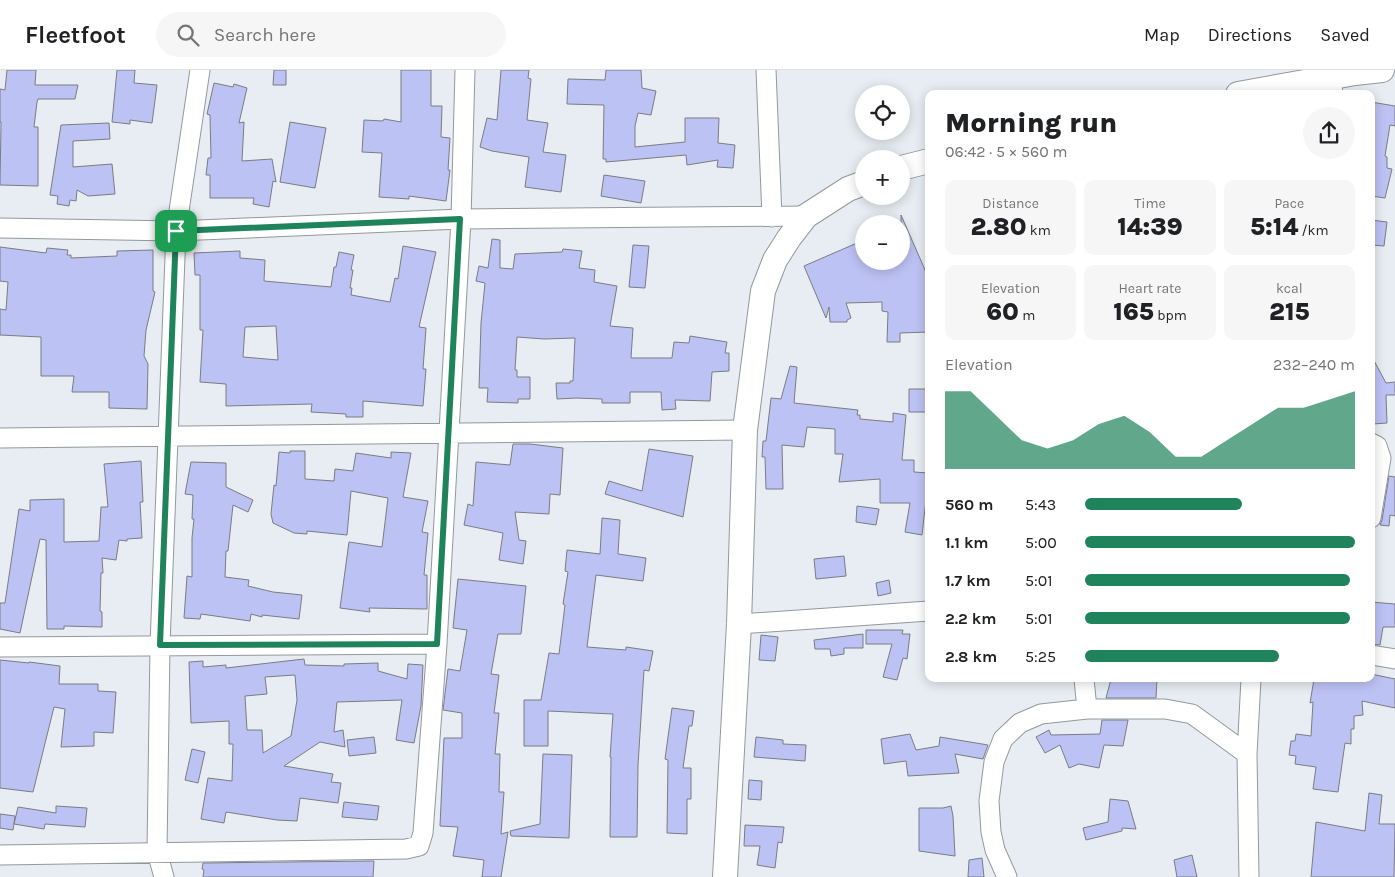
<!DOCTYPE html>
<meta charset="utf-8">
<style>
body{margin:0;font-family:Karla,sans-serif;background:#f6f6f6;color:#202124;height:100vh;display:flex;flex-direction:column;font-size:19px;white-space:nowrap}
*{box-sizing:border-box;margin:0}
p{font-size:16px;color:#757577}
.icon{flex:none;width:28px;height:28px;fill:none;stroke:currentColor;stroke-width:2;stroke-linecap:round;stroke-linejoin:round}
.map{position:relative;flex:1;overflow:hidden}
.details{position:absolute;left:925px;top:20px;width:450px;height:592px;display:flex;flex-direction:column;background:#fff;border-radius:10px;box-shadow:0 2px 12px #0003}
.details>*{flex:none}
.fabs{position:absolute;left:855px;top:15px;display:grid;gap:10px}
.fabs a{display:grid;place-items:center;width:55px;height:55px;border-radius:50%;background:#fff;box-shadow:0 2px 12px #0003;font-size:25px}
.pin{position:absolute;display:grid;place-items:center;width:42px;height:42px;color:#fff;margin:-21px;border-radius:10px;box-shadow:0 2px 8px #0006}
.round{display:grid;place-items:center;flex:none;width:52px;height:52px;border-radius:26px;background:#f6f6f6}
.overview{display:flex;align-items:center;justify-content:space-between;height:85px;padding:0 20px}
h1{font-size:28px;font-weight:800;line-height:38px}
.stats{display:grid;grid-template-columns:repeat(3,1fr);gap:8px;height:85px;padding:5px 20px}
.stats div{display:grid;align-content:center;border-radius:10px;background:#f6f6f6;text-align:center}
.stats b{font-size:25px;font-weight:800}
.stats small{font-size:14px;font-weight:400}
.stats p{font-size:14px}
.chart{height:140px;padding:10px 20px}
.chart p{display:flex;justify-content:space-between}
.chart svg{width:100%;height:90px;margin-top:5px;fill:#1f835c;opacity:.7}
ul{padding:0 20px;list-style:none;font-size:16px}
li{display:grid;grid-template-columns:80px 60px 1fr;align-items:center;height:38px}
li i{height:12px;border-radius:6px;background:#1f835c}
header{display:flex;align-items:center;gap:30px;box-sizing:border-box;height:70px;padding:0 25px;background:#fff;border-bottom:1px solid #e0e0e0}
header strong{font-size:24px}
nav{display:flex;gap:28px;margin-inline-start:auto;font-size:18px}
.search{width:350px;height:45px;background:#f6f6f6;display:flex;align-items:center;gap:12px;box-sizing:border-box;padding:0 18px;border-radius:28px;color:#757577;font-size:19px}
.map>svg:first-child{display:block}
.building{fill:#bdc2f4;stroke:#7b7c82;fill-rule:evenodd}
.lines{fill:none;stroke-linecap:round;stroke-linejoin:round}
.minor-casing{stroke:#93989d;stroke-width:21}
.tertiary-casing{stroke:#93989d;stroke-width:26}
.minor{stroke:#fff;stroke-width:19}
.tertiary{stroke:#fff;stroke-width:24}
.route-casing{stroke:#fff;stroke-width:10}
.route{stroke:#1f835c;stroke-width:6}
</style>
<header>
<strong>Fleetfoot</strong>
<div class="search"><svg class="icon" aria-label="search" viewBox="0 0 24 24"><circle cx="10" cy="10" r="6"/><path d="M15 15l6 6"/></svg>Search here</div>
<nav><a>Map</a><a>Directions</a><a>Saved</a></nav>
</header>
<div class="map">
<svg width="1395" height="807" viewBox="0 0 1395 807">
<rect width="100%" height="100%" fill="#e7edf2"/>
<path class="building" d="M7 0H36L35 15H78L75 29H38L37 32 34 57H38V116L0 115 1 52H0V19L5 20Z
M117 0H135L134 13 157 15 152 53 130 50V54L112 52Z
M274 0H286V15H273Z
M401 0H431V36H442L441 67 450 68 448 100H450L446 131 409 126V129L379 127 382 83 362 82 364 50 383 51 384 49 401 52Z
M501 0H529L528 8 531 9 527 50 548 53 543 82 566 85 561 122 525 117 529 87 492 81 480 77 487 48 497 50Z
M606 0H641L642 18 656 21 651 45 638 43 635 56V77L685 72V48H719L718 73 735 75 733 98 717 97 718 90 687 95 686 85 606 92V89H603L604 35 567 34 568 9 605 10Z
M214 13 233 17 234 14 247 18 239 53 244 52 242 91 272 89 276 112 273 111 269 137 253 134 254 128H210V105H206L208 88H211L210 45 207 44Z
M1371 32 1395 36V56L1390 55 1385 86 1387 87V98L1392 99 1385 128 1371 126Z
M290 52 326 58 315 118 280 112Z
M109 53 110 69 73 71V97L112 94 115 124 88 126 77 120 76 131 70 130 69 136 57 134 58 126 50 125 61 55Z
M604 105 645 111 641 133 601 126Z
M901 145 929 209V262L900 263V272H887L888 242 882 241V232L846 233 851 248 847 250V252H830L829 237 826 248 804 196 864 170V191H901Z
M1371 150 1387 152 1384 176 1371 175Z
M492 169 500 170V198L513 199 515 184 562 182 563 179 582 181 579 198 595 200 594 212 617 216 610 256 633 258 631 288H672L674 272 689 273 690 266 727 272 725 283H729V301L712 302 710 331 675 330 676 339 662 340 661 322H630V333H602V329L576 328 557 329 556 313H570V311H573L575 268 544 269 517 267 515 300H517V307H530V329H518V333L487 332 488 318H479L481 253 485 213 476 211 479 196 488 198Z
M633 175 649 176 645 218 629 217Z
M403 176 436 182 419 257 426 258 423 299H426L423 336 363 331V347H346V344L311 342 312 334 226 336V314L200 312 203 260H200V205H195L194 183 240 181V188L265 190 264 211 331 217 334 197H336L339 182 354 185 351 200H353L350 218H352L351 225 390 232 395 208 398 209ZM276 256 278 290 243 287 245 257Z
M0 177 46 183 47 178 68 180 67 185H71V188L117 186V181L153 180V221L155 222 146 260 144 286 148 294 147 339 109 338V322H72L74 306H41V267L0 265V239L6 240 8 212 0 211Z
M1371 285 1386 313 1395 312V325H1386L1387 353 1373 354 1371 325Z
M790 296 797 297 794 333 858 340 857 345H860V349L893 352V343L906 345 902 390H914V402L929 403 922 465 905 462 910 433H880V409L839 412 843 384H835V359L807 357 804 377 782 375 783 419H766L765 387H762L763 371H766L771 328 781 329Z
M909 319H929V342H909Z
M513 374H530L563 378 560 425 550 424 549 444 515 442 519 470 526 471 523 494 499 490 503 463 464 455 468 434 473 436 476 392 510 395Z
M649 379 693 386 683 447 605 424 609 411 642 421Z
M290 381H305V409L334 411 335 399 353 401 356 383 391 388V382L411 383 403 427 428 431 422 462 428 463 424 505H427V539L369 538 370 542 340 538 349 472 382 477 388 428 351 421 347 465 307 461V464L294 463 273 453 271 444 274 415 276 416 279 382 290 383Z
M141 391 143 432H140L142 468 127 469V471L119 470 116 490 102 488 103 503H101L100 541 102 542V557L64 556V559H47L46 470 40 469 20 563 0 559V533H5L19 439 30 441V430L64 429V472L99 471 101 437H108L104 394Z
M191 392 226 393V417L253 430 248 442 233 435 228 481H226L225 507 249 510 248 516 273 522 302 525 299 549 262 545V547L251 544 250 551 201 544 200 549 184 548 187 506 192 507V468L194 449H192L193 425 185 424Z
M1389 406 1395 407V446L1390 445 1389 456 1380 455 1382 450Z
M857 436 879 439 876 455 856 452Z
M602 448 620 450 618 484 646 488 643 511 596 505 587 577 626 580V577L653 581 649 601 644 600 638 695 637 767H610L611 687H610L613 644 548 641V676H524V630H541L549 583 559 584 565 535 563 534 568 502 565 501 567 480 600 484Z
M844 486 846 506 816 509 814 489Z
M458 509 526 516 521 564H498L491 604 499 605 494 643H499L495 684H500L499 722H504L501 764 508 762 501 807H482L484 790 453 786 458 757 440 756 444 668H462V643L443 640 448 599 460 601 467 560 453 558Z
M889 510 891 523 878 526 876 513Z
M1371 532 1395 534V557H1383L1380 575 1371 574Z
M866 560H903L902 564H910L907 589 903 588 897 610 883 607 892 574H866Z
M863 564V578H844V584L831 586 830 579H815L814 570Z
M761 565 778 567 775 591 759 590Z
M304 589 305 595 344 596V594L378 593V601L407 609 408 594 423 595 421 636 414 673 396 670 402 630 337 632 334 662 343 660 345 677 320 672 284 696 333 704 331 712 341 713 338 733 300 728 297 751 277 750 226 742 224 753 201 749 208 708 232 711 233 674H229V651L191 653 189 592 203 591V597L226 595V598ZM295 605 297 630 291 666 263 683 262 660H247L245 626 267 624 265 607Z
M0 590 29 593V592L60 596 59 614H98V621L116 622 113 663 94 662V676L61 677 65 639 54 637 33 722 0 718Z
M1371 604 1395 609V638L1362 631 1363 645 1354 646V659H1351V674L1345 673 1338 722 1313 719 1316 697 1295 694 1296 686 1289 685 1291 671H1295L1296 664 1311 666 1313 632 1310 633 1314 609H1371Z
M1111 609H1157L1156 628H1106Z
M672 638 694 641 692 656H689L683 698H691V729H687V764L667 763 668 690 665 689Z
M1102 650H1128L1123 676 1104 675 1099 698 1079 694 1069 698 1060 675 1045 683 1036 667 1049 660 1051 665 1100 664Z
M910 664 916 680 939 676 940 667 988 675 983 689 955 684 959 703 908 706 906 691 884 694 881 669Z
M374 667 376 683 349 686 347 670Z
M756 667 783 670V674L806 675 805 691 754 687Z
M192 679 205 682 198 713 185 710Z
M543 684 572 685 569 768 511 766 510 761 540 754Z
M749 710 762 711 761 730 748 729Z
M1369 723 1382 725 1379 754H1395L1394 807H1311L1316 752 1365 761Z
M1110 729 1128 731 1136 759 1122 758V761L1086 770 1083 758 1108 752Z
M344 732 379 736 377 750 342 747Z
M56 736 87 738 85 757 45 754 44 759 14 754 13 760 0 758V744L15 746 14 754 18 737 56 743Z
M951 736 953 746 955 786 919 781V738H943Z
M745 755 784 757 782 773 778 772 775 798 757 795 760 776H744Z
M1192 785 1197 807H1177L1174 790Z
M982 788 984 807H968L969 790Z
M374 791 373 807H203L204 800 202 799 203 793Z"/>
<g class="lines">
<defs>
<path id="minor" d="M766 0 772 147
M1330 0 1333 24
M0 158 176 161 461 149 806 146
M0 368 745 360
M1371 373 1377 376 1381 388 1371 448
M739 554 929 541
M0 577 437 574
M1371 585 1395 589
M1084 609 1087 639
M0 785 406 779 419 776 423 763 437 574 461 149 465 0
M164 807 157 782 160 575 176 161 200 0
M1007 807 995 780 991 762 989 731 994 692 1003 669 1020 653 1041 644 1087 639H1165L1192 644 1247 684
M1249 807 1247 684 1251 609"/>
<path id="tertiary" d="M1238 24 1355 3 1382 0
M901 98 929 91
M725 807 739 554 745 360 763 221 775 190 789 168 806 146 848 119 864 113"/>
</defs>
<use href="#minor" class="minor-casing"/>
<use href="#tertiary" class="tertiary-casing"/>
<use href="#minor" class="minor"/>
<use href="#tertiary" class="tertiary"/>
</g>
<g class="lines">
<defs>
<path id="route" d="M460 149 437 574 160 575 176 161Z"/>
</defs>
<use href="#route" class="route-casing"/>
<use href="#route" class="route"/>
</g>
</svg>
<div class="fabs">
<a><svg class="icon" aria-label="locate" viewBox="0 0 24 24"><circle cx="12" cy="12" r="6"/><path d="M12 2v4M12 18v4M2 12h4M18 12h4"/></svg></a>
<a>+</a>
<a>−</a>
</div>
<div class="pin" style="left:176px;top:161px;background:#1e9e55"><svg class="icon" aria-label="arrive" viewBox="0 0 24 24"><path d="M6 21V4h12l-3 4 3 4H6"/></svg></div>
<section class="details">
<div class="overview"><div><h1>Morning run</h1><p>06:42 · 5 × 560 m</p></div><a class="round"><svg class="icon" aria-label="share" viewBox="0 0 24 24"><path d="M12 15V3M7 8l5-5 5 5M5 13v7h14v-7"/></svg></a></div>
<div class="stats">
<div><p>Distance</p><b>2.80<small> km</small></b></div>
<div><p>Time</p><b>14:39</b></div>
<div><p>Pace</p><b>5:14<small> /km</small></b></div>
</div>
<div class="stats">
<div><p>Elevation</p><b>60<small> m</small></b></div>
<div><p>Heart rate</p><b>165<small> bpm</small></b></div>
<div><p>kcal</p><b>215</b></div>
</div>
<div class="chart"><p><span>Elevation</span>232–240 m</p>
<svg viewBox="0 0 160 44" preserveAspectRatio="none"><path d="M0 44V6L10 6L20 18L30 30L40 34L50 30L60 22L70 18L80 26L90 38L100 38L110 30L120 22L130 14L140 14L150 10L160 6V44z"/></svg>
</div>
<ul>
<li><b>560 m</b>5:43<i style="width:58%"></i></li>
<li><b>1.1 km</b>5:00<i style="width:100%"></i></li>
<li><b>1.7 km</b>5:01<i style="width:98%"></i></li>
<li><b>2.2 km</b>5:01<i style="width:98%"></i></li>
<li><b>2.8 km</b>5:25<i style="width:72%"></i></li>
</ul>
</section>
</div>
